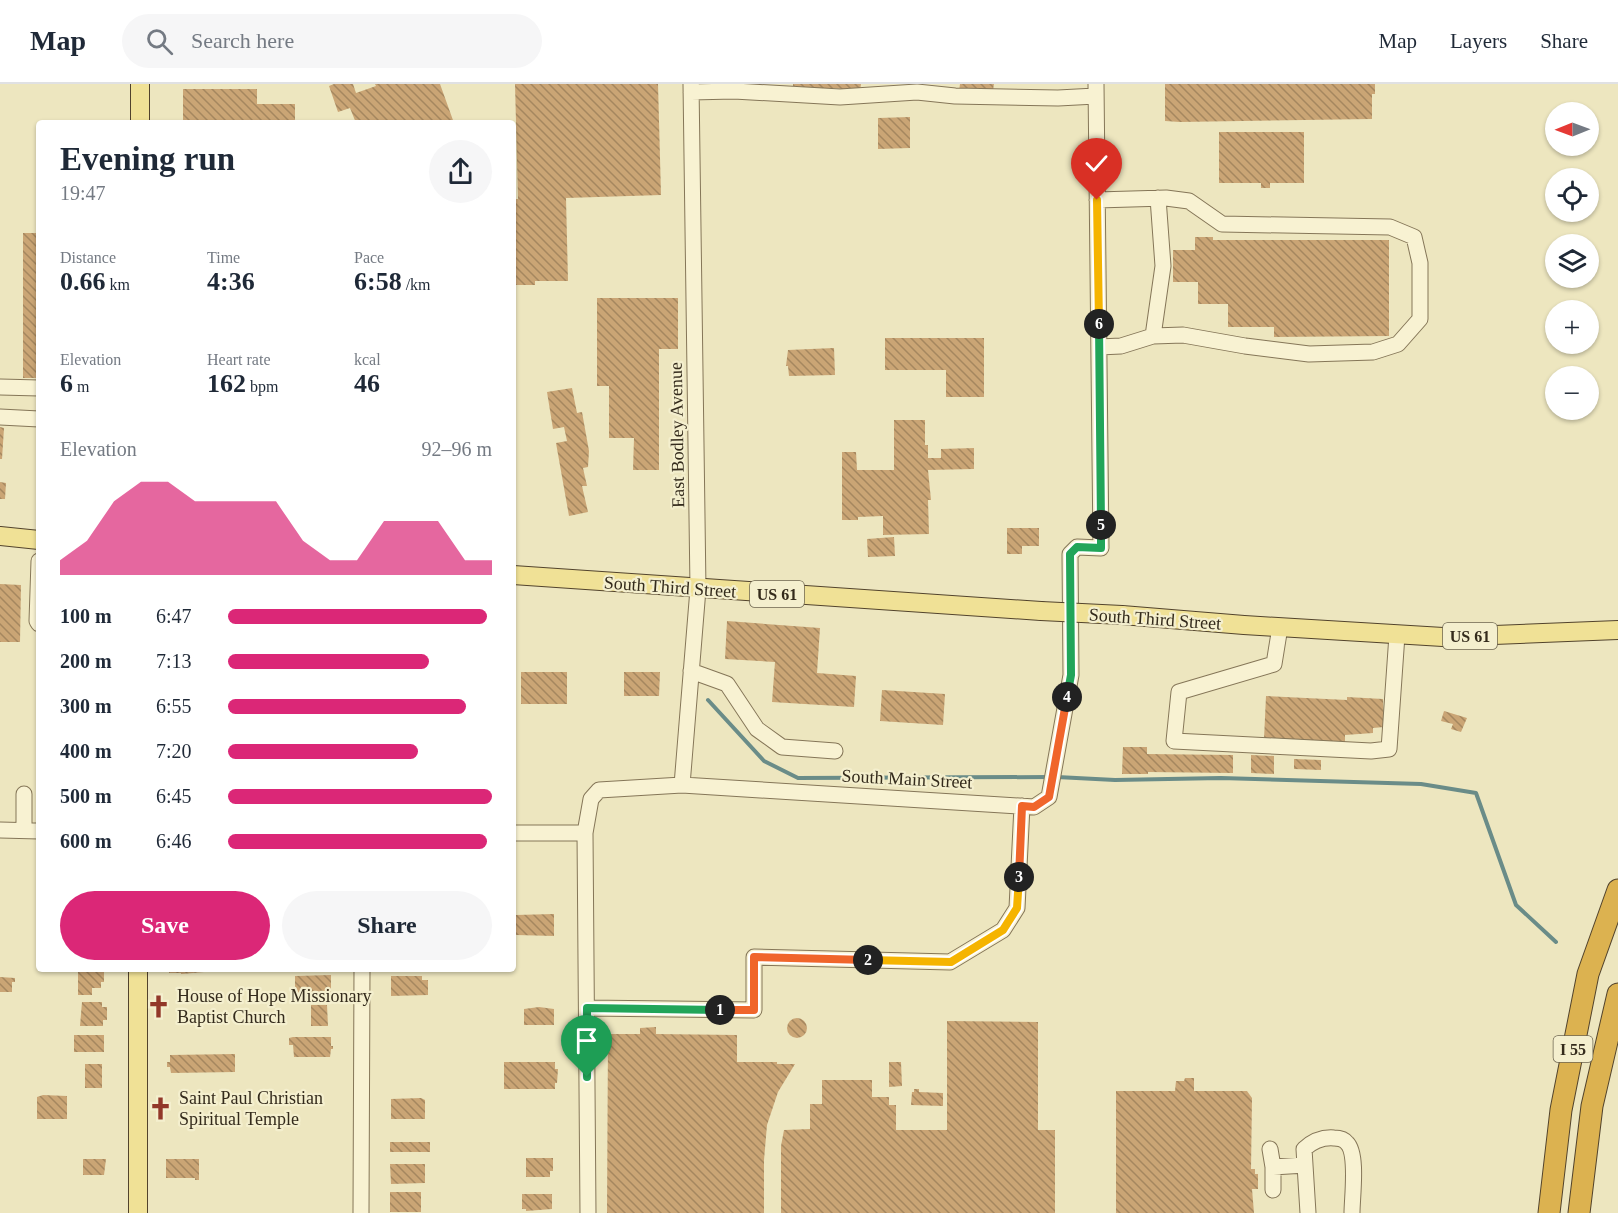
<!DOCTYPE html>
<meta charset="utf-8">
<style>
body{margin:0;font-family:Georgia,serif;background:#f6f6f7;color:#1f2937;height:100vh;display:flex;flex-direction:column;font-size:22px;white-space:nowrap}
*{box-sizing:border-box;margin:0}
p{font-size:20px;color:#747a83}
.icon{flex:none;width:33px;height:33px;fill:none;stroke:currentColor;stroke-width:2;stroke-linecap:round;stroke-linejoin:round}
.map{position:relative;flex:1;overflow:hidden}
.drawer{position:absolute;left:36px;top:36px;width:480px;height:852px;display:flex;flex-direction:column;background:#fff;border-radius:6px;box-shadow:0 2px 4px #0004}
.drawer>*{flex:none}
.needle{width:39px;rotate:269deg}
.controls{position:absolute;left:1545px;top:18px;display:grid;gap:12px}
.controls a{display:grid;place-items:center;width:54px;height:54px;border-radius:50%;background:#fff;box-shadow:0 2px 4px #0004;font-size:30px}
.pin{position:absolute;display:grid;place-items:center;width:51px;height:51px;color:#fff;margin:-62px -26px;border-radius:50% 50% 50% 0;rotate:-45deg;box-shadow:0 0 6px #0007}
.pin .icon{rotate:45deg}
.km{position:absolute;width:30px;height:30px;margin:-15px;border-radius:50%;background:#222;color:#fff;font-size:16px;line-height:30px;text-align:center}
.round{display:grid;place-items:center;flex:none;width:63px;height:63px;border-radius:32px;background:#f6f6f7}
.head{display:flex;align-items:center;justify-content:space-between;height:102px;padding:0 24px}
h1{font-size:33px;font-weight:800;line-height:45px}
.figures{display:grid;grid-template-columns:repeat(3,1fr);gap:9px;height:102px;padding:6px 24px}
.figures div{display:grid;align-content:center}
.figures b{font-size:26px;font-weight:800}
.figures small{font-size:16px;font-weight:400}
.figures p{font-size:16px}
.chart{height:168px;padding:12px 24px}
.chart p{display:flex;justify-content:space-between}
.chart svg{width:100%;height:108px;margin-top:6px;fill:#db2777;opacity:.7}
.cta{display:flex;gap:12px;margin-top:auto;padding:12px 24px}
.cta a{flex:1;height:69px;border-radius:36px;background:#db2777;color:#fff;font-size:24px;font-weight:800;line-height:69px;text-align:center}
.cta a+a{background:#f6f6f7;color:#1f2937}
ul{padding:0 24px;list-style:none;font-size:20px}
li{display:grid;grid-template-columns:96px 72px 1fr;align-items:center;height:45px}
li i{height:15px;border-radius:8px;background:#db2777}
header{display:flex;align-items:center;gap:36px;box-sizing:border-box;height:84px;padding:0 30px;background:#fff;border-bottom:2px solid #e0e1e3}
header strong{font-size:28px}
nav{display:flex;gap:33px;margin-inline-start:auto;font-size:21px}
.search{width:420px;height:54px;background:#f6f6f7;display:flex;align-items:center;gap:15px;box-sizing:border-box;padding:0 21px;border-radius:33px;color:#747a83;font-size:22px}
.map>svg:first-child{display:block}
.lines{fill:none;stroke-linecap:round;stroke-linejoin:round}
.stream{stroke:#6a8c88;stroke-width:4}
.building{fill:url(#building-back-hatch)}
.minor-casing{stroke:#857658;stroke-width:17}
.major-casing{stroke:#52432c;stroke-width:20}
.highway-casing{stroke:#52432c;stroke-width:23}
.minor{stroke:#f8f2d2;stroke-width:15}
.major{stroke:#f0e196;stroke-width:18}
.highway{stroke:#dcb250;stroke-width:21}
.major-bridge-casing{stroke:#52432c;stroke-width:20;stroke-linecap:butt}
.major-bridge{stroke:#f0e196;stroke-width:18}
.split-1-casing{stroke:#fff;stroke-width:12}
.split-2-casing{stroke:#fff;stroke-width:12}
.split-3-casing{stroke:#fff;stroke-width:12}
.split-4-casing{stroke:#fff;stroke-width:12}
.split-5-casing{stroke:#fff;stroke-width:12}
.split-6-casing{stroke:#fff;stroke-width:12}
.split-7-casing{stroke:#fff;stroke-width:12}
.split-1{stroke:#22a559;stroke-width:8}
.split-2{stroke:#f0652b;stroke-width:8}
.split-3{stroke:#f5b400;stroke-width:8}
.split-4{stroke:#f0652b;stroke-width:8}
.split-5{stroke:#22a559;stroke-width:8}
.split-6{stroke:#22a559;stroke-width:8}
.split-7{stroke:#f5b400;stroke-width:8}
.labels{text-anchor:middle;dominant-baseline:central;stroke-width:4.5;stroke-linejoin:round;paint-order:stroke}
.shield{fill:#f4efce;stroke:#6e6651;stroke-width:1.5}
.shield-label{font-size:16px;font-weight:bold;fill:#342b1c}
.street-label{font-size:18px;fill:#342b1c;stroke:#f4efce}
.poi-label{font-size:18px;fill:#342b1c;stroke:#f4efce;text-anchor:start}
</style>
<header>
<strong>Map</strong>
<div class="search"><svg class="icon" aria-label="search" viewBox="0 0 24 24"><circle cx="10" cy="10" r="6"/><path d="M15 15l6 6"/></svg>Search here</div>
<nav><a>Map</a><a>Layers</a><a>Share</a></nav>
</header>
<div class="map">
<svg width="1618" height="1129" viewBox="0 0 1618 1129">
<defs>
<pattern id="building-back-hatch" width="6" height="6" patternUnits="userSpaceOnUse" patternTransform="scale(1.5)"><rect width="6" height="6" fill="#caa575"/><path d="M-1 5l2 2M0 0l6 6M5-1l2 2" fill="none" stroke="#a5875f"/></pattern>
</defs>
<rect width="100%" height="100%" fill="#ede6bf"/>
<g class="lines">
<path class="stream" d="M708 616 764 677 798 694 1049 693
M1057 693 1115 696 1221 694 1421 700 1476 709 1516 821 1556 858"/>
</g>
<path class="building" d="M334 0H353L356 9 376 2 375 0H440L454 39H356L350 24 338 28 329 2Z
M515 0H658L661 111 566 114 568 197H535V201H513V115H518Z
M793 0H861L860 7 833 4V6L793 2Z
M960 0H994L993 6 968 4V8L959 7Z
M1165 0H1375V10H1372V35L1180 38 1165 37Z
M183 5H257V20H295V39H183Z
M910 33V64L878 65V34Z
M1219 48H1304V99H1270V104H1261V99H1219Z
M23 149H39V294H23Z
M1195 153H1213V156H1389V252L1274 253V243H1228V220H1198V198H1173V166H1195Z
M597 214H678V265H659V386H633L634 354H609V302H597Z
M885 254H984V313H946V286H885Z
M834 264 835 291 789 292 788 282H786L788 266Z
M572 304 577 329 582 328 589 367 588 383 583 384 587 402H582L588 428 569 432 556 359 567 357 564 343 553 345 547 308Z
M894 336H925V361H928V374H941V365L974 364V385L928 386 931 416H928L929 450 883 451V432L858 433V436H842V368H856L857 386H894Z
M0 343 4 344 2 375H0Z
M0 398 6 399 5 415H0Z
M1007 444H1039V462H1022V470H1007Z
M894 453 895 472 868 473 867 455Z
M0 500 21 501 20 558H0Z
M727 537 820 544 817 589 856 592 854 623 772 618 775 578 725 575Z
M521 588H567V620H521Z
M624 588H660L659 612H624Z
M882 606 945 610 943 641 880 637Z
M1266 612 1347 616V613L1383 615 1384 643 1373 644V649L1345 651V659L1264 655Z
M1444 627 1467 634 1461 648 1451 645 1453 640 1441 637Z
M1123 663H1147V670L1233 671V689L1148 688V690H1122Z
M1251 671 1274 672V690L1251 689Z
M1294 675 1321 676V686L1294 685Z
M554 830V852L516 851 515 831Z
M169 885H204V888L181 890V889H169Z
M78 888H104V898H101V904H92V911H78Z
M331 891V912H295V892Z
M391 892H422V896H428V911L391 912Z
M0 893 15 894V898H12V908H0Z
M82 918H102V923H107V936H103V942H80Z
M311 921H327L328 942H311Z
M539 923 554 925V941H524V925Z
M787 944a10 10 0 1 1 20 0a10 10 0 1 1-20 0Z
M947 937 1038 938V1046H1055V1129H781V1062L784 1046 810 1045V1020H822V996H872V1013H889V1021H896V1046H947Z
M656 943V950L737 951V978H777V980H795L778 1008 767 1041 764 1076V1129H607L608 950H640V944Z
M74 951H104V968H74Z
M293 953H331V962H333V965H331L330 973H294L293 961H289V954Z
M235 970V988L171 989 170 983H167V978H170V971Z
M504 978H555V985H558L557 999H555V1005H504Z
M889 978H901L902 1002 889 1003Z
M85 980H102V1004H85Z
M1185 994H1194V1007H1247L1252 1014 1251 1085H1255V1090H1258V1105H1252L1254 1129H1116V1007H1175L1176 997H1184Z
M914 1005H919V1008L943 1009V1022L911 1021 912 1008H914Z
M43 1011 67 1012V1035H37V1013Z
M421 1014 425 1016V1035H391V1015Z
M390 1058H430V1068H390Z
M526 1074H553V1087H550V1093H526Z
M83 1075H106L104 1091H83Z
M166 1075H199V1096H195V1094H166Z
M390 1080H425V1099L391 1100Z
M390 1108H421V1128H390Z
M522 1110H552V1125L526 1127V1125H522Z"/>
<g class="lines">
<defs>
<path id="minor" d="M691 8 734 7 840 13 917 8 955 12 1058 14 1096 12
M1097 116 1166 114 1189 117 1222 140 1390 143 1414 153 1420 179V235L1398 260 1373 268 1309 270 1245 262 1183 251 1153 252 1121 262 1099 263
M1153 252 1163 182 1158 114
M0 303 39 304
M0 333 39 335
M39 477 37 537 39 540
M1280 543 1274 580 1179 608 1174 657 1371 667 1389 665 1397 551
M691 587 727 600 757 645 782 663 835 667
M682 701 698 505 691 0
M0 746 39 747
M24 746V710
M513 749H585
M587 924 754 926V873L950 878 1003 846 1017 824 1022 722
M1270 1065 1273 1083 1305 1081
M1273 1083V1106
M361 1129 362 885
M588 1129 585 749 591 715 599 706 682 701 1034 723 1049 713 1071 591 1070 470 1077 463 1101 464 1096 0
M1308 1129 1304 1065C1313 1057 1322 1053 1334 1054 1338 1054 1344 1055 1347 1059 1358 1070 1352 1113 1352 1129"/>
<path id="major" d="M140 0V39
M0 452 39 456
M513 491 1041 527
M1122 531 1244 541 1443 553 1618 546
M138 885V1129"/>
<path id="highway" d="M1549 1129 1561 1026 1588 890 1618 806
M1579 1129 1592 1022 1618 910"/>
</defs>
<use href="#minor" class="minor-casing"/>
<use href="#major" class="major-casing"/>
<use href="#highway" class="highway-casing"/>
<use href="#minor" class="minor"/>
<use href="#major" class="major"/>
<use href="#highway" class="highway"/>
<defs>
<path id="major-bridge" d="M1041 527 1122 531"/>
</defs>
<use href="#major-bridge" class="major-bridge-casing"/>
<use href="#major-bridge" class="major-bridge"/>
</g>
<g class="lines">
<defs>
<path id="split-1" d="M587 993V924L720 926"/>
<path id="split-2" d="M720 926H754V873L868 876"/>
<path id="split-3" d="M868 876 951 878 1003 846 1017 824 1019 793"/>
<path id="split-4" d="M1019 793 1022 722 1034 723 1049 713 1067 613"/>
<path id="split-5" d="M1067 613 1071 591 1070 470 1077 463 1101 464V441"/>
<path id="split-6" d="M1099 240 1101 441"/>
<path id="split-7" d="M1097 116 1099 240"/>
</defs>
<use href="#split-1" class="split-1-casing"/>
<use href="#split-2" class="split-2-casing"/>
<use href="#split-3" class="split-3-casing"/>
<use href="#split-4" class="split-4-casing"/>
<use href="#split-5" class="split-5-casing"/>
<use href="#split-6" class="split-6-casing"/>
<use href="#split-7" class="split-7-casing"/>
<use href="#split-1" class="split-1"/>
<use href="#split-2" class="split-2"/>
<use href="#split-3" class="split-3"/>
<use href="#split-4" class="split-4"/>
<use href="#split-5" class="split-5"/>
<use href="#split-6" class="split-6"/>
<use href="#split-7" class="split-7"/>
</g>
<defs>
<symbol id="church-bare" viewBox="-9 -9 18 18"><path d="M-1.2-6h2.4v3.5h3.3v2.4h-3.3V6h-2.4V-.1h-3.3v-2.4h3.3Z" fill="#923829" stroke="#f4efce" stroke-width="2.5" paint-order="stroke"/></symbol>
</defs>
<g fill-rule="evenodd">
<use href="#church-bare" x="142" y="906" width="33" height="33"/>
<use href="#church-bare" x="144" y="1008" width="33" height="33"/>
</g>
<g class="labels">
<g class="shield">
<rect x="750" y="497" width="54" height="26" rx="4.5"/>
<rect x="1443" y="539" width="54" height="26" rx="4.5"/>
<rect x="1553.5" y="952" width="39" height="26" rx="4.5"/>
</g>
<g class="shield-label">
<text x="777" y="510">US 61</text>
<text x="1470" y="552">US 61</text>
<text x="1573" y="965">I 55</text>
</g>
<g class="street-label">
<text transform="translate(677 351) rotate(-91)">East Bodley Avenue</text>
<text transform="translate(670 503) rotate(4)">South Third Street</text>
<text transform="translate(1155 535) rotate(4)">South Third Street</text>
<text transform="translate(907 695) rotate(3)">South Main Street</text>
</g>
<g class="poi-label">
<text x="177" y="912">House of Hope Missionary<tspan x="177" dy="21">Baptist Church</tspan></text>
<text x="179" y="1014">Saint Paul Christian<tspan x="179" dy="21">Spiritual Temple</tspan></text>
</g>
</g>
</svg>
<div class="controls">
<a><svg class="needle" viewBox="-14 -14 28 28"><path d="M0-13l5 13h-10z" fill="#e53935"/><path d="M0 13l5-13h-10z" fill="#747a83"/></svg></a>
<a><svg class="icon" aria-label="locate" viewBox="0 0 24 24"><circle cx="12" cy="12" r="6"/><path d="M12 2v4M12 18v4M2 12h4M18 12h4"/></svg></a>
<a><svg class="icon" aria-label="layers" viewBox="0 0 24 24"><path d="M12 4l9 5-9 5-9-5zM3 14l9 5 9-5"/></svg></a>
<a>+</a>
<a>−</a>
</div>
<div class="pin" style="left:587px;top:993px;background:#1e9e55"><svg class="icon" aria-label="arrive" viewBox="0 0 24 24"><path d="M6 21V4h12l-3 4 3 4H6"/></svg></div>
<div class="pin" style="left:1097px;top:116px;background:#d93025"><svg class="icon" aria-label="check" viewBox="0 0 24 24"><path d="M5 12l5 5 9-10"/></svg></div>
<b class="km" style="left:720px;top:926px">1</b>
<b class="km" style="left:868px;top:876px">2</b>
<b class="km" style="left:1019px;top:793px">3</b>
<b class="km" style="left:1067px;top:613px">4</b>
<b class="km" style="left:1101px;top:441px">5</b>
<b class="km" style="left:1099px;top:240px">6</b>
<section class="drawer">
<div class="head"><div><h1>Evening run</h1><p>19:47</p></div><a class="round"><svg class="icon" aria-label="share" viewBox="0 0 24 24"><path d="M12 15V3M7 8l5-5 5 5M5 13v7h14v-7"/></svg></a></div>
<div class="figures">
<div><p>Distance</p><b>0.66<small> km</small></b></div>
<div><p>Time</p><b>4:36</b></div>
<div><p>Pace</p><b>6:58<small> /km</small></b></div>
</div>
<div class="figures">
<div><p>Elevation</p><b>6<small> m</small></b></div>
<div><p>Heart rate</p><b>162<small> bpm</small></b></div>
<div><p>kcal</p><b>46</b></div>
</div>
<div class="chart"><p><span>Elevation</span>92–96 m</p>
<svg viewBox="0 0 160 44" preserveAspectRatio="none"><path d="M0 44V38L10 30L20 14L30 6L40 6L50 14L60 14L70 14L80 14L90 30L100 38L110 38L120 22L130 22L140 22L150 38L160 38V44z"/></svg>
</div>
<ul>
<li><b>100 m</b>6:47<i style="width:98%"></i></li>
<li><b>200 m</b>7:13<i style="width:76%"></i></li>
<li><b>300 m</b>6:55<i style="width:90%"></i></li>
<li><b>400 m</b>7:20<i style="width:72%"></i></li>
<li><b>500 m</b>6:45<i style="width:100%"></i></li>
<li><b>600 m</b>6:46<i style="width:98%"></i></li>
</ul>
<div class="cta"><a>Save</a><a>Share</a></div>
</section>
</div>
